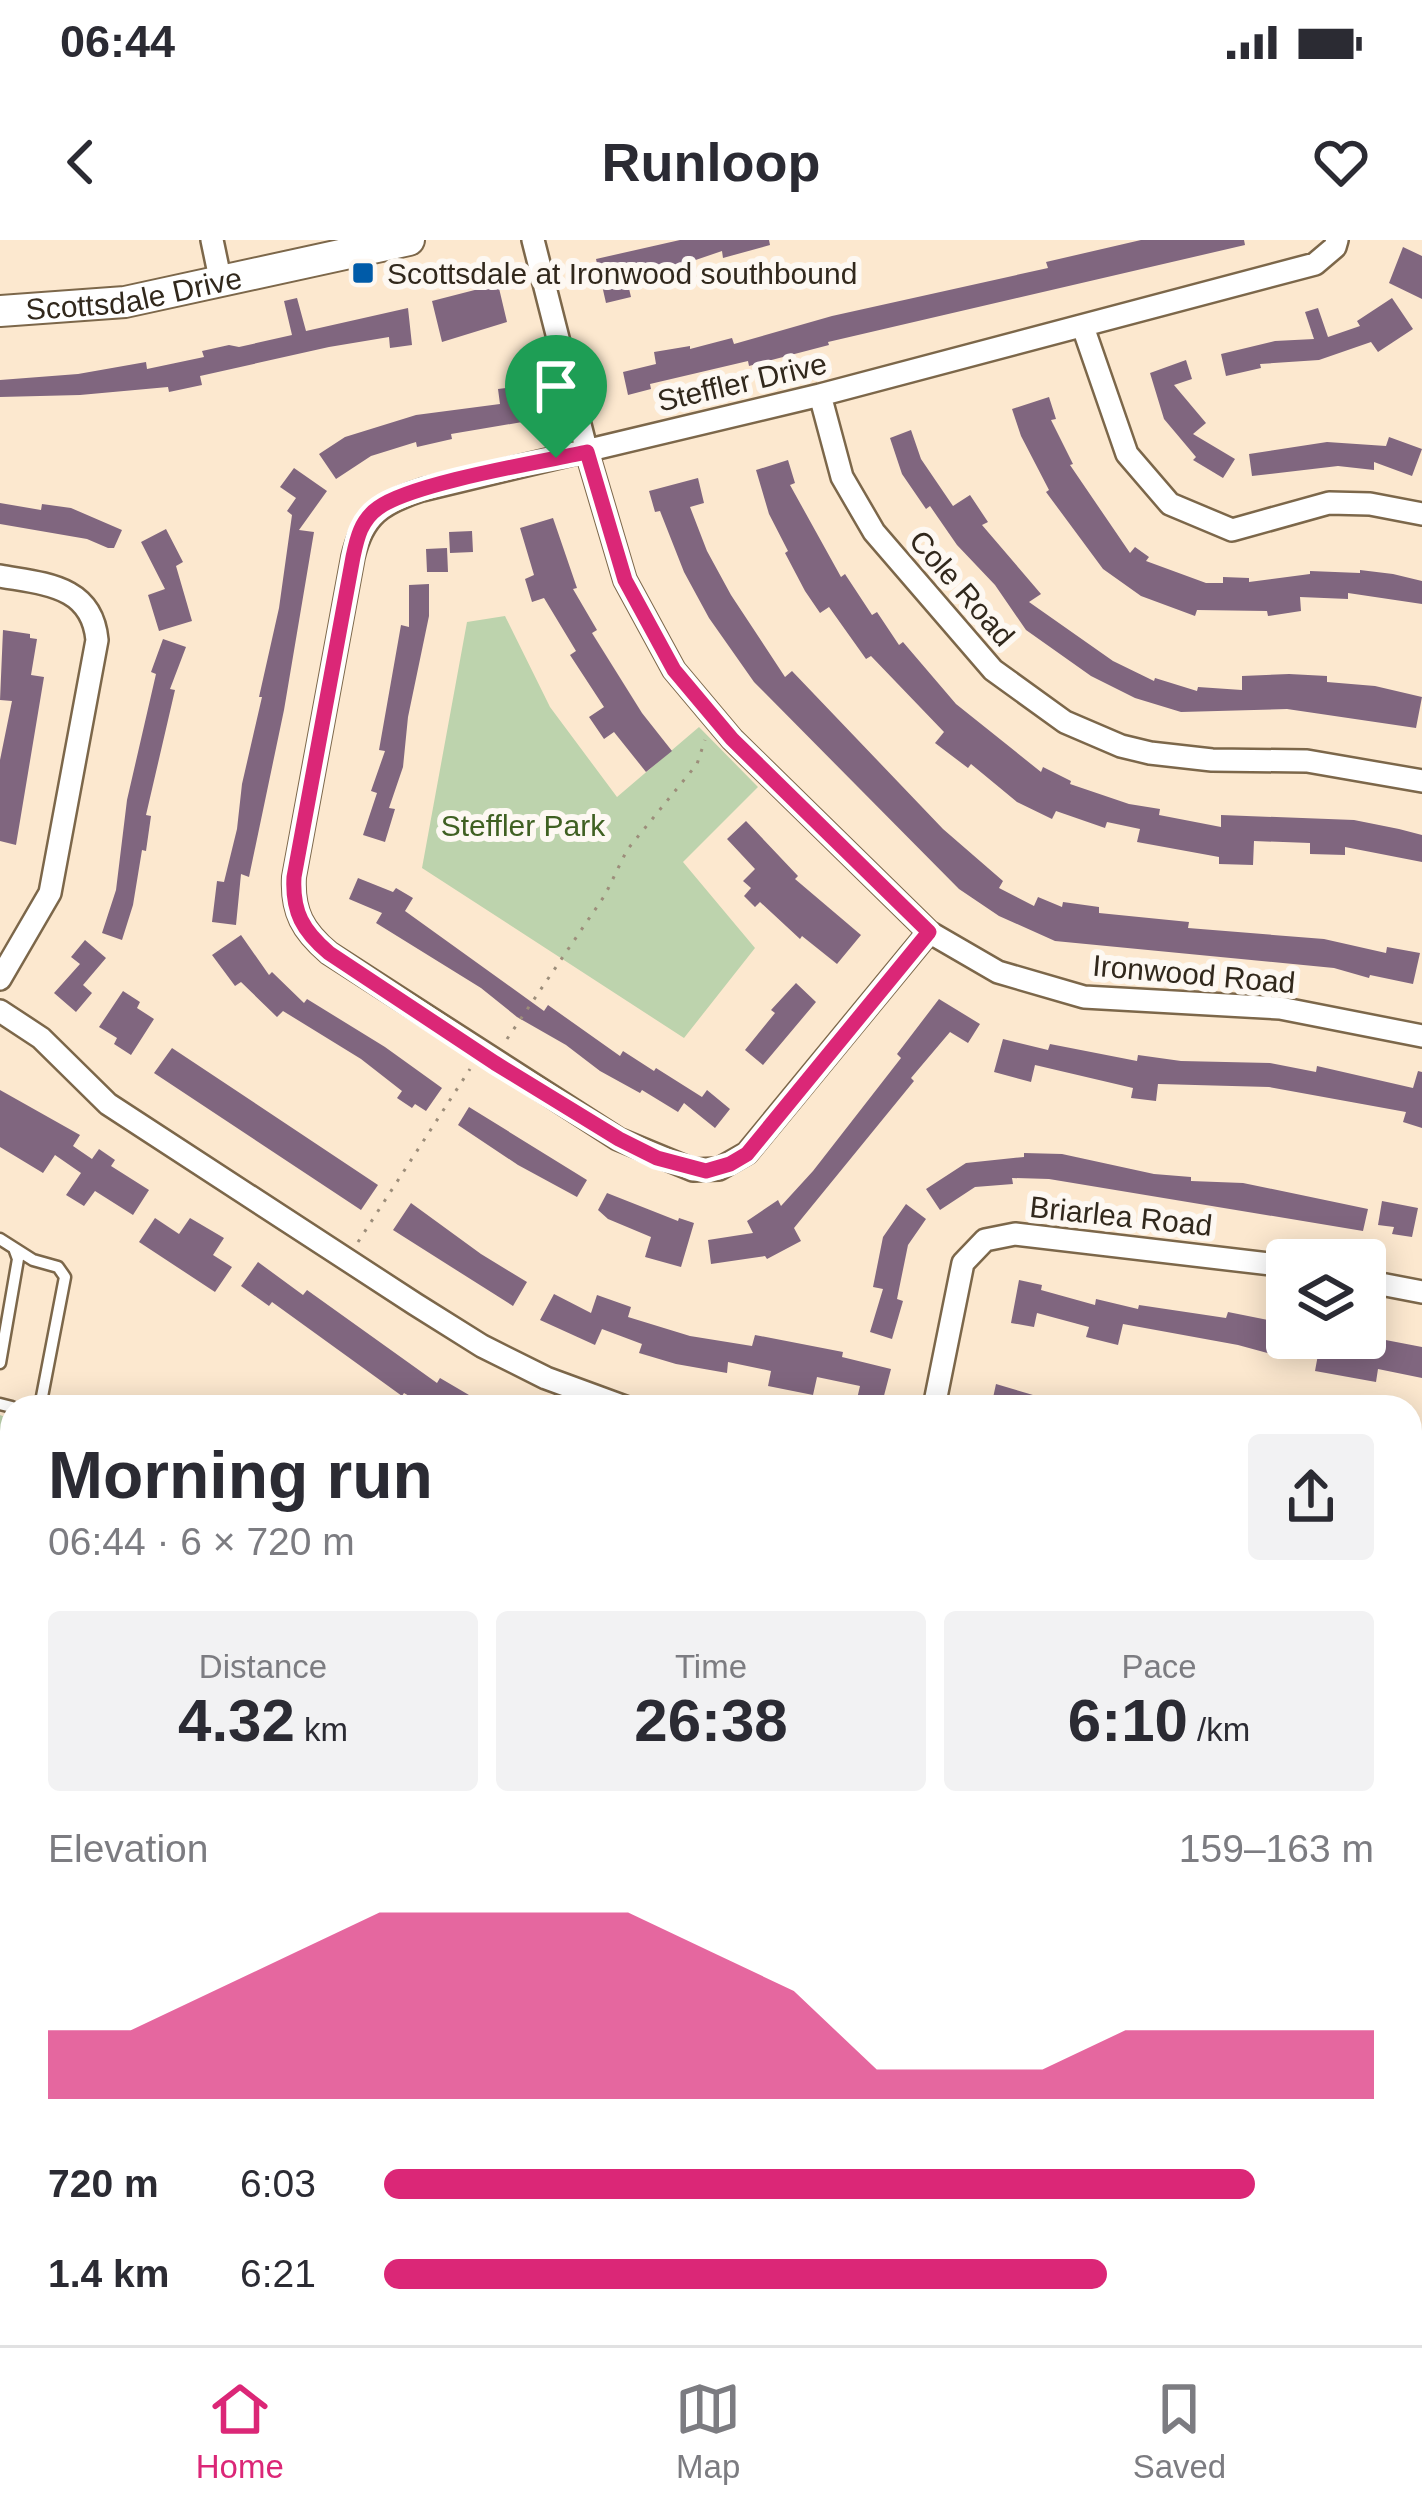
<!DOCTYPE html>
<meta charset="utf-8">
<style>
body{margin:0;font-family:Arial,sans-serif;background:#f2f2f3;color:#2b2b33;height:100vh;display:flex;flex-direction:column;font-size:45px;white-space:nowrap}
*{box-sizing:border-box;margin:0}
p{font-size:39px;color:#7c7c81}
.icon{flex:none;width:66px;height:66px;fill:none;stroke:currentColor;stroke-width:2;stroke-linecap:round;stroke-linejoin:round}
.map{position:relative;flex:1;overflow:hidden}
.side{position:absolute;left:0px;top:1155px;width:1422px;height:951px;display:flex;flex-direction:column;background:#fff;border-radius:36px 36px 0 0;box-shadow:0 6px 30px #0003}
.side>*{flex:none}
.tools{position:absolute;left:1266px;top:999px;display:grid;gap:24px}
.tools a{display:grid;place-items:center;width:120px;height:120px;border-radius:12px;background:#fff;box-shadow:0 6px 30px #0003;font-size:60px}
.pin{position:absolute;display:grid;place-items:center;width:102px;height:102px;color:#fff;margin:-123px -51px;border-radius:50% 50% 50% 0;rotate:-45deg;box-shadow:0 0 12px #0007}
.pin .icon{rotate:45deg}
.round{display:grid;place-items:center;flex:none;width:126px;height:126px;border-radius:12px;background:#f2f2f3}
.summary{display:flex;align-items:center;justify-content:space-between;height:204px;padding:0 48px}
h1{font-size:66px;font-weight:700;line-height:90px}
.figures{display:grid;grid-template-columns:repeat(3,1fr);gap:18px;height:204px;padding:12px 48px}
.figures div{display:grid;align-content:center;border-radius:12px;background:#f2f2f3;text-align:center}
.figures b{font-size:60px;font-weight:700}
.figures small{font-size:33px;font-weight:400}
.figures p{font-size:33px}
.chart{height:336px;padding:24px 48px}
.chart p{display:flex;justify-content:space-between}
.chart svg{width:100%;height:216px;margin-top:12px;fill:#db2777;opacity:.7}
ul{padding:0 48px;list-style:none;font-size:39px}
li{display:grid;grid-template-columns:192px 144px 1fr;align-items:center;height:90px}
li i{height:30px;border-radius:15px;background:#db2777}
.status{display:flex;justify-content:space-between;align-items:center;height:84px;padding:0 60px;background:#fff;direction:ltr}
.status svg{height:33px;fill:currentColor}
header{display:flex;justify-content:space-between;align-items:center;height:156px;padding:0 48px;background:#fff;font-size:54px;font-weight:700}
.dock{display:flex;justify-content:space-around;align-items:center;height:168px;border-top:3px solid #e1e1e2;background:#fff;font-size:33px;color:#7c7c81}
.dock a{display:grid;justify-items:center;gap:6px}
.dock .selected{color:#db2777}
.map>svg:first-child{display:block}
.green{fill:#bdd3ad}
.building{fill:#80667f}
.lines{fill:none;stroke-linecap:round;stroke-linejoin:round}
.lane-casing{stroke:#7c674a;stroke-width:15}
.street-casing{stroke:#7c674a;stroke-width:26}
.secondary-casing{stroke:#7c674a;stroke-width:34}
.highway-casing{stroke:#fff;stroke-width:44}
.path{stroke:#9c8d7a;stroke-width:3;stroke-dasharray:3 9;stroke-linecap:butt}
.lane{stroke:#fff;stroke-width:10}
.street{stroke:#fff;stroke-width:21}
.secondary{stroke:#fff;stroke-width:30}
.highway{stroke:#2b9d71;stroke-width:39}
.route-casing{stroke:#fff;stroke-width:24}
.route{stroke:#db2777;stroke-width:15}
.poi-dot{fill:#005ba8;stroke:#fdf8f2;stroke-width:4.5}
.labels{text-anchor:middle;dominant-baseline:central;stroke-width:12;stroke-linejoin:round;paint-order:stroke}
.poi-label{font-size:30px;fill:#31281c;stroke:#fdf8f2;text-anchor:start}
.street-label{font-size:30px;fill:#31281c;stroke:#fdf8f2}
.park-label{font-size:30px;fill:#3f6022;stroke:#fdf8f2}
</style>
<div class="status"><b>06:44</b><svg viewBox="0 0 49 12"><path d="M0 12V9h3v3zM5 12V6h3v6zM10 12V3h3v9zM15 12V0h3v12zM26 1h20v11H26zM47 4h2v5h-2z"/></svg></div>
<header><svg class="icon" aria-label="back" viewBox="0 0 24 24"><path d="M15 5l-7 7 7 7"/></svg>Runloop<svg class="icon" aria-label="heart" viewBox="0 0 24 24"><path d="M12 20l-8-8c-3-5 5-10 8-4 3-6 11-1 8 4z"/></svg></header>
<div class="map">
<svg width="1422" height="2105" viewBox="0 0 1422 2105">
<rect width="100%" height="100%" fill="#fce8cf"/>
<path class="green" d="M505 376 550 467 617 557 699 487 758 547 683 622 755 708 684 798 422 628 467 382Z
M0 1175 12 1180V1279L0 1274Z
M1410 1471 1422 1473V1629L1410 1627Z"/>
<path class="building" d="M680 0H769L770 5 723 18 722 11 681 25 626 36 631 57 606 63 596 19Z
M1141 0H1244L1245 5 828 102 829 105 749 126 748 121 650 144 651 149 628 155 623 132 656 124 654 112 690 106V109L732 98 734 104 832 76 1048 28 1046 22Z
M1403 7 1422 16V59L1389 43Z
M498 44 507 82 442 102 432 61Z
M297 58 306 91 408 68 412 105 390 108 389 97 329 107 200 136 202 145 169 152 168 147 80 155 0 157V140L78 134 146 122 147 129 204 117 202 111 229 105 239 107 292 95 284 61Z
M1392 58 1413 89 1378 112 1371 102 1319 120 1260 124 1261 128 1226 136 1221 114 1275 101 1314 99 1305 72 1318 68 1328 97 1360 86 1357 81Z
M1186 120 1192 139 1174 145 1206 183 1193 194 1235 219 1223 238 1193 220 1196 217 1164 179 1150 133Z
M524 146 528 181 451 194 452 199 417 207 416 202 371 216 336 239 319 214 345 197 416 175 500 164 498 149Z
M1049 157 1056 179 1051 180 1073 224 1070 225 1130 313 1135 307 1149 317 1146 321 1206 343H1223V337L1249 338V342L1310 334V331L1360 333V330L1393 334 1422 341V364L1348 353V359L1300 357 1301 371 1268 376 1267 371 1197 370 1195 376 1141 356 1103 329 1046 252 1049 250 1021 196 1012 169Z
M911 190 921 219 953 266 970 255 988 282 982 285 1041 354 1029 362 1113 421 1154 441 1155 438 1197 451 1198 447 1242 450V436L1289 434 1327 436V442L1375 446 1422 457 1416 488 1287 469 1181 472 1135 458 1091 436 1026 390 995 345 957 305 930 266 926 269 902 234 890 198Z
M1389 197 1422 209 1412 236 1374 222V230L1338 226 1252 236 1249 214 1327 202 1386 206Z
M788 220 795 243 790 245 841 337 845 334 872 375 877 372 899 405 903 402 956 464 1041 532 1043 527 1071 541 1070 544 1129 564 1160 569 1159 575 1221 587V575L1354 580 1399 589 1422 595V622L1345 607V615L1310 614V603L1254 601 1253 625 1219 624V617L1137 602 1140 589 1107 582 1105 588 1056 571 1052 579 1017 562 971 524 968 528 935 503 944 492 871 416 866 419 829 367 820 373 805 351 785 313 788 311 769 274 756 230Z
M294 228 327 251 299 290 314 292 284 470 249 637 241 634 236 685 212 682 217 641 224 642 237 589 242 544 262 457H259L279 368 292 275 287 271 296 258 280 247Z
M698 238 704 263 690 267 707 311 731 355 785 437 792 431 943 589 1003 641 999 648 1034 666 1038 657 1062 667 1063 662 1099 667V673L1189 682 1188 688 1324 699 1386 713 1387 707 1420 713 1413 744 1370 735 1369 738 1334 728 1055 701 999 676 959 649 754 442 709 378 684 332 660 271 655 272 649 251Z
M0 263 41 270 42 264 71 268 122 290 114 308H108L87 299 0 284Z
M553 278 577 348 573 349 597 390 592 393 642 473 672 511 646 532 614 492 604 499 589 477 604 467 570 415 576 411 544 358 532 362 525 339 534 335 520 288Z
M166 289 183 322 176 326 192 381 159 391 148 355 165 349 141 302Z
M472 291 473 312 450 313 449 292Z
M447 308 448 332H427L426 309Z
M429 344V376L408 477 403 527 389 568 395 569 385 602 363 595 377 553 371 551 385 511 379 510 401 385 409 387V345Z
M3 390 30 394V398L37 399 31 435 44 437 16 605 0 601V520L12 461 0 460Z
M163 399 186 407 170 449 175 450 146 575 151 576 146 611 142 610 133 665 122 700 102 693 116 650 127 560 156 434 151 432Z
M746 581 798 636 795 639 861 695 837 724 802 696 800 699 760 662 755 667 744 656 751 648 743 641 755 629 727 599Z
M358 638 393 652 396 648 413 658 405 671 544 771 548 765 620 816 623 811 654 831 656 828 702 857 707 850 730 869 715 888 684 863 678 872 642 850 640 853 600 831 566 805 517 777 481 748 376 683 382 673 349 659Z
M241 695 269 735 272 732 304 763 307 759 385 807 442 848 426 871 415 864 412 868 397 858 402 851 361 819 283 771 277 777 241 742 235 746 212 715Z
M85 700 106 718 83 745 92 753 76 772 54 753 80 724 71 717Z
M796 743 816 762 763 825 745 810 775 773 771 770Z
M123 751 140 762 137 768 154 779 131 815 114 804 117 798 99 787Z
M939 759 980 784 968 803 950 792 911 838 914 841 794 988 801 1001 767 1019 765 1016 711 1024 708 1000 753 993 747 981 778 960 781 966 813 931 901 818 897 814Z
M1003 799 1048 810 1050 804 1137 821 1138 815 1181 821 1270 823 1316 832 1317 826 1413 848 1418 831 1422 832V888L1403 882 1406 872 1269 847 1158 844 1156 861 1131 858 1133 848 1035 825 1031 842 994 832Z
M172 808 378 945 361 970 154 833Z
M0 850 80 895 73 906 92 919 99 909 115 920 111 926 149 950 133 975 95 951 84 966 66 955 81 933 55 915 43 933 0 907Z
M469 867 587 940 577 957 518 925 458 885Z
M1024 913 1062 914 1154 934 1191 937V941L1243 943 1368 969 1363 991 1049 939 1012 938 1013 944 975 947 940 970 926 949 966 923 1024 917Z
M607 953 678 981 679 978 694 983 681 1027 645 1017 651 997 608 979 598 970Z
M1382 961 1418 968 1412 997 1392 994 1394 987 1378 985Z
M411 963 481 1014 527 1042 513 1066 393 990Z
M906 964 926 979 908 1005 897 1059 903 1061 892 1099 870 1092 883 1049 873 1047 883 997Z
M155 978 179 994 190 978 224 998 213 1015 232 1027 215 1052 139 1002Z
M258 1022 303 1055 307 1050 437 1143 440 1138 469 1155 462 1167H428L404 1153 402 1156 272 1062 269 1066 241 1046Z
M1019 1040 1042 1045 1041 1050 1095 1065 1096 1059 1138 1069 1139 1065 1226 1078 1228 1072 1268 1080 1271 1069 1287 1073V1098H1291L1286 1118 1238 1105 1123 1084 1118 1105 1086 1097 1089 1087 1037 1073 1034 1087 1011 1083Z
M554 1054 591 1073 597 1055 631 1067 628 1077 690 1096 752 1106 755 1095 843 1112 842 1117 891 1129 881 1167 856 1163 860 1146 817 1137 813 1155 768 1146 771 1131 728 1122 727 1133 676 1124 639 1113 642 1104 602 1089 595 1105 540 1080Z
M1370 1097 1422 1107V1138L1378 1129 1376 1142 1315 1131 1321 1098Z
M996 1144 1050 1160V1167H991Z"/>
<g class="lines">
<defs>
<path id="lane" d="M0 999 33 1020 58 1027 65 1037 40 1167
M0 1123 18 1019 14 1008
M0 1164 12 1167"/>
<path id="street" d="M212 0 221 43
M533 0 587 212 625 340 674 430 732 499 929 692 998 732 1084 757 1280 768 1422 796
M1083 87 1127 214 1170 264 1232 290 1329 263 1370 264 1422 274
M820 155 842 237 874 292 993 430 1065 482 1121 506 1150 513 1212 520 1307 521 1422 541
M0 336C44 344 92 345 97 400L50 653 0 739
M929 692 747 913 719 929 693 930 618 899 329 713C303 691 292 672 294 637L353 317C363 275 382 263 422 250L820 155 1315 24 1335 7 1337 0
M0 771 41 798 108 864 415 1064 482 1106 546 1138 625 1167
M1365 1041 1422 1052
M934 1167 963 1023 985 1000 1015 994 1287 1026
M1410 1304 1422 1306
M0 1661 12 1664
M0 1974 12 1972
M271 2094 289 2105
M1138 2094 1150 2105
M431 2105 437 2094
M1025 2105 1035 2094"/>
<g id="secondary">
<path id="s1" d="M0 71 125 62 409 0"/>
</g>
<path id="highway" d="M0 1325 12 1330
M0 1395 12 1399
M1410 1660 1422 1663
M1410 1727 1422 1729"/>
</defs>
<use href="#lane" class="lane-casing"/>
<use href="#street" class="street-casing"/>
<use href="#secondary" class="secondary-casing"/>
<use href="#highway" class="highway-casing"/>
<path class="path" d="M507 799 605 655 627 610 697 524 705 500
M358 1002 470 829
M0 1206 12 1210
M1410 1494 1422 1497"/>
<use href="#lane" class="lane"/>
<use href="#street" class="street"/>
<use href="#secondary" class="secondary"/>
<use href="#highway" class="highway"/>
</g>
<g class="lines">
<defs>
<path id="route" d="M587 212 625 340 674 430 732 499 929 692 747 914 730 924 706 931 657 918 619 899 495 823 329 713C303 691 292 672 294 637L353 317C357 298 361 280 378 268 412 243 540 222 587 212Z"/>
</defs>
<use href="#route" class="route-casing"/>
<use href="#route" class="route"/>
</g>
<rect class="poi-dot" x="351" y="21" width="24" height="24" rx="6"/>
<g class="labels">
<g class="poi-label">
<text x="387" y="33">Scottsdale at Ironwood southbound</text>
</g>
<g class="street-label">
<text stroke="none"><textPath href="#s1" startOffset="135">Scottsdale Drive</textPath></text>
<text transform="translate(742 142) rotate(-13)">Steffler Drive</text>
<text transform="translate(962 348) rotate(49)">Cole Road</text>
<text transform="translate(1194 734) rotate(5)">Ironwood Road</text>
<text transform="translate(1121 976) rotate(6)">Briarlea Road</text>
</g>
<g class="park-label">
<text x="523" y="585">Steffler Park</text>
</g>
</g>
</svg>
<div class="tools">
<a><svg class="icon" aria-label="layers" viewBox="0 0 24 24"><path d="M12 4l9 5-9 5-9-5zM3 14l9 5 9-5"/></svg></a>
</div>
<div class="pin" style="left:556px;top:218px;background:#1e9e55"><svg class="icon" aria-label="arrive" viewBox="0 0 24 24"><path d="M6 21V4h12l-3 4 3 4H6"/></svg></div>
<section class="side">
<div class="summary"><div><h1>Morning run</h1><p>06:44 · 6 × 720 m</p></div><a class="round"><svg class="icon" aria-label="share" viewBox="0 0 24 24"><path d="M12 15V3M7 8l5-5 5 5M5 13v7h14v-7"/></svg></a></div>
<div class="figures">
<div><p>Distance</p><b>4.32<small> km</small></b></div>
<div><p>Time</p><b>26:38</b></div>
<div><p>Pace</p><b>6:10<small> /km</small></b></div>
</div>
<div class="chart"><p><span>Elevation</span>159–163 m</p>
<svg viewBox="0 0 160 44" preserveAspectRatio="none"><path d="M0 44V30L10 30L20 22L30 14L40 6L50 6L60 6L70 6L80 14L90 22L100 38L110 38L120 38L130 30L140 30L150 30L160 30V44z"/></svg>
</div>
<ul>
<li><b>720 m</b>6:03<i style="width:88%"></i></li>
<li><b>1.4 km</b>6:21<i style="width:73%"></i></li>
</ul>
</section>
</div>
<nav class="dock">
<a class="selected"><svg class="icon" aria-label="home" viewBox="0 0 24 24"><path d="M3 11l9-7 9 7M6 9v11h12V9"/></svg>Home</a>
<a><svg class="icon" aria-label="map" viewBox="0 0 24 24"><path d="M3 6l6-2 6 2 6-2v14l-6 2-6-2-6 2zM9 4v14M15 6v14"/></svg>Map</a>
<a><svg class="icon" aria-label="saved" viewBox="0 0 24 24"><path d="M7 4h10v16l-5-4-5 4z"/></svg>Saved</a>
</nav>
